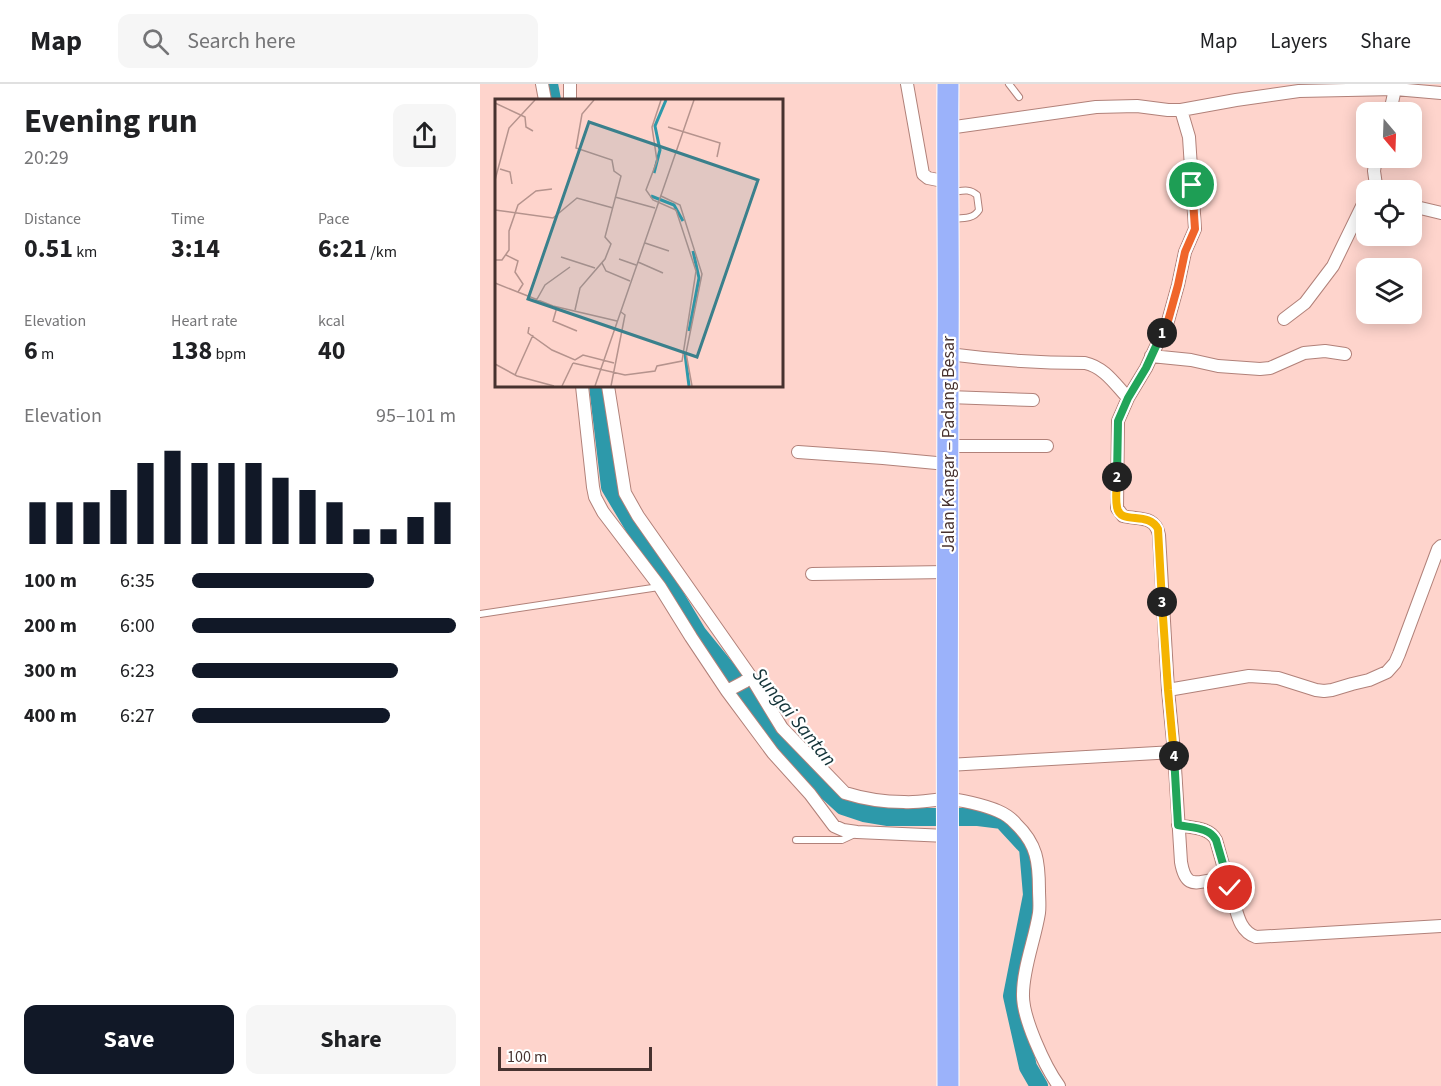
<!DOCTYPE html>
<meta charset="utf-8">
<style>
body{margin:0;font-family:"Source Sans 3",sans-serif;background:#f6f6f6;color:#202124;height:100vh;display:flex;flex-direction:column;font-size:22px;white-space:nowrap}
*{box-sizing:border-box;margin:0}
p{font-size:20px;color:#757577}
.icon{flex:none;width:33px;height:33px;fill:none;stroke:currentColor;stroke-width:2;stroke-linecap:round;stroke-linejoin:round}
.map{position:relative;flex:1;overflow:hidden}
.sheet{display:flex;flex-direction:column;background:#fff;width:480px}
.sheet>*{flex:none}
.needle{width:39px;rotate:161deg}
.buttons{position:absolute;left:876px;top:18px;display:grid;gap:12px}
.buttons a{display:grid;place-items:center;width:66px;height:66px;border-radius:12px;background:#fff;box-shadow:0 3px 15px #0003;font-size:30px}
.scale{position:absolute;left:18px;bottom:15px;width:154px;box-sizing:border-box;padding-left:6px;border:3px solid #47322f;border-top:0;font-size:16px;line-height:21px;white-space:nowrap;color:#47322f;-webkit-text-stroke:4px #fff;paint-order:stroke}
.pin{position:absolute;display:grid;place-items:center;width:51px;height:51px;color:#fff;margin:-26px;border:3px solid #fff;border-radius:50%;box-shadow:0 2px 6px #0007}
.km{position:absolute;width:30px;height:30px;margin:-15px;border-radius:50%;background:#222;color:#fff;font-size:16px;line-height:30px;text-align:center}
.round{display:grid;place-items:center;flex:none;width:63px;height:63px;border-radius:12px;background:#f6f6f6}
.headline{display:flex;align-items:center;justify-content:space-between;height:102px;padding:0 24px}
h1{font-size:33px;font-weight:700;line-height:45px}
.figures{display:grid;grid-template-columns:repeat(3,1fr);gap:9px;height:102px;padding:6px 24px}
.figures div{display:grid;align-content:center}
.figures b{font-size:26px;font-weight:700}
.figures small{font-size:16px;font-weight:400}
.figures p{font-size:16px}
.chart{height:168px;padding:12px 24px}
.chart p{display:flex;justify-content:space-between}
.chart svg{width:100%;height:108px;margin-top:6px;stroke:#111827;stroke-width:6}
.primary-button{display:flex;gap:12px;margin-top:auto;padding:12px 24px}
.primary-button a{flex:1;height:69px;border-radius:12px;background:#111827;color:#fff;font-size:24px;font-weight:700;line-height:69px;text-align:center}
.primary-button a+a{background:#f6f6f6;color:#202124}
ul{padding:0 24px;list-style:none;font-size:20px}
li{display:grid;grid-template-columns:96px 72px 1fr;align-items:center;height:45px}
li i{height:15px;border-radius:8px;background:#111827}
header{display:flex;align-items:center;gap:36px;box-sizing:border-box;height:84px;padding:0 30px;background:#fff;border-bottom:2px solid #e0e0e0}
header strong{font-size:28px}
nav{display:flex;gap:33px;margin-inline-start:auto;font-size:21px}
.search{width:420px;height:54px;background:#f6f6f6;display:flex;align-items:center;gap:15px;box-sizing:border-box;padding:0 21px;border-radius:12px;color:#757577;font-size:22px}
main{display:flex;flex:1;min-height:0}
.map>svg:first-child{display:block}
.lines{fill:none;stroke-linecap:round;stroke-linejoin:round}
.river{stroke:#2d99aa;stroke-width:18}
.lane-casing{stroke:#b18179;stroke-width:8}
.street-casing{stroke:#b18179;stroke-width:14}
.highway-casing{stroke:#fff;stroke-width:23}
.lane{stroke:#fff;stroke-width:6}
.street{stroke:#fff;stroke-width:12}
.highway{stroke:#9bb2fa;stroke-width:21}
.split-1-casing{stroke:#fff;stroke-width:12}
.split-2-casing{stroke:#fff;stroke-width:12}
.split-3-casing{stroke:#fff;stroke-width:12}
.split-4-casing{stroke:#fff;stroke-width:12}
.split-5-casing{stroke:#fff;stroke-width:12}
.split-1{stroke:#f0652b;stroke-width:8}
.split-2{stroke:#22a559;stroke-width:8}
.split-3{stroke:#f5b400;stroke-width:8}
.split-4{stroke:#f5b400;stroke-width:8}
.split-5{stroke:#22a559;stroke-width:8}
.labels{text-anchor:middle;dominant-baseline:central;stroke-width:4.5;stroke-linejoin:round;paint-order:stroke}
.street-label{font-size:18px;fill:#47322f;stroke:#fff}
.water-label{font-size:20px;font-style:italic;fill:#123237;stroke:#fff}
.inset-river{fill:none;stroke:#2d99aa;stroke-width:3}
.inset-road{fill:none;stroke:#b5938d;stroke-width:1.5}
.view{fill:#3a808c;fill-opacity:0.15;stroke:#3a808c;stroke-width:3}
.inset-edge{fill:none;stroke:#47322f;stroke-width:3}
</style>
<header>
<strong>Map</strong>
<div class="search"><svg class="icon" aria-label="search" viewBox="0 0 24 24"><circle cx="10" cy="10" r="6"/><path d="M15 15l6 6"/></svg>Search here</div>
<nav><a>Map</a><a>Layers</a><a>Share</a></nav>
</header>
<main>
<section class="sheet">
<div class="headline"><div><h1>Evening run</h1><p>20:29</p></div><a class="round"><svg class="icon" aria-label="share" viewBox="0 0 24 24"><path d="M12 15V3M7 8l5-5 5 5M5 13v7h14v-7"/></svg></a></div>
<div class="figures">
<div><p>Distance</p><b>0.51<small> km</small></b></div>
<div><p>Time</p><b>3:14</b></div>
<div><p>Pace</p><b>6:21<small> /km</small></b></div>
</div>
<div class="figures">
<div><p>Elevation</p><b>6<small> m</small></b></div>
<div><p>Heart rate</p><b>138<small> bpm</small></b></div>
<div><p>kcal</p><b>40</b></div>
</div>
<div class="chart"><p><span>Elevation</span>95–101 m</p>
<svg viewBox="0 0 160 44" preserveAspectRatio="none"><path d="M5 44V27M15 44V27M25 44V27M35 44V22M45 44V11M55 44V6M65 44V11M75 44V11M85 44V11M95 44V17M105 44V22M115 44V27M125 44V38M135 44V38M145 44V33M155 44V27"/></svg>
</div>
<ul>
<li><b>100 m</b>6:35<i style="width:69%"></i></li>
<li><b>200 m</b>6:00<i style="width:100%"></i></li>
<li><b>300 m</b>6:23<i style="width:78%"></i></li>
<li><b>400 m</b>6:27<i style="width:75%"></i></li>
</ul>
<div class="primary-button"><a>Save</a><a>Share</a></div>
</section>
<div class="map">
<svg width="961" height="1002" viewBox="0 0 961 1002">
<rect width="100%" height="100%" fill="#fed4cc"/>
<g class="lines">
<path class="river" d="M69 0 72 16
M118 302 130 403 218 550 270 614 323 685 363 722 384 729 408 733H498L522 736 548 764 552 811 532 912 548 983 559 1002"/>
<defs>
<path id="lane" d="M529 0 539 13
M470 135C481 134 493 136 499 126L497 111C489 104 482 107 472 108
M0 530 179 503
M316 756H362L377 749"/>
<path id="street" d="M62 0 65 16
M90 0V16
M427 0 443 90 448 94 468 98
M701 26 709 53 715 145 705 168 698 201 688 237 666 284 648 314 638 337 637 424 643 432C659 436 675 431 679 451L688 606 694 668 701 778C707 813 723 791 745 797 758 815 753 845 776 853L961 842
M910 28 915 5
M468 44 616 23 657 22 688 26H701L756 16 819 7 915 5 961 9
M892 106 896 101 894 87 896 74
M932 122 961 129
M804 235 825 219 853 182 886 114
M468 270C514 276 559 279 605 279 624 283 635 300 648 314
M671 272 711 276 738 282 780 285 790 284 824 269 845 267 865 270
M102 302 113 403 115 413 123 428 180 503 211 553 247 607 293 669 330 710 354 742 363 746 377 748 467 752
M128 302 145 409 158 432 271 593 302 644 365 709C384 715 404 718 424 718 437 719 451 716 465 715 476 714 507 722 518 727 525 730 531 734 536 740 557 760 559 778 559 806 559 814 560 822 559 829 555 855 543 884 543 910 542 933 565 983 579 1002
M468 313 553 316
M467 362H567
M318 368 403 374 467 380
M332 490 467 488
M688 606 769 592 798 594 836 606 844 607 852 606 872 600 889 596 907 588 915 579 919 570 958 465 961 462
M247 607 264 598 271 593
M468 681 694 668
M698 741C712 744 729 743 736 756L749 802"/>
<path id="highway" d="M468 1002C467 759 467 515 468 272 469 181 467 91 468 0"/>
</defs>
<use href="#lane" class="lane-casing"/>
<use href="#street" class="street-casing"/>
<use href="#highway" class="highway-casing"/>
<use href="#lane" class="lane"/>
<use href="#street" class="street"/>
<use href="#highway" class="highway"/>
</g>
<g class="lines">
<defs>
<path id="split-1" d="M682 249 688 237 698 201 705 168 715 145 712 101"/>
<path id="split-2" d="M637 393 638 337 648 314 666 284 682 249"/>
<path id="split-3" d="M637 393C637 402 635 414 637 423 640 442 668 426 678 445L682 518"/>
<path id="split-4" d="M682 518 688 606 694 672"/>
<path id="split-5" d="M694 672 698 741C712 744 729 743 736 756L750 804"/>
</defs>
<use href="#split-1" class="split-1-casing"/>
<use href="#split-2" class="split-2-casing"/>
<use href="#split-3" class="split-3-casing"/>
<use href="#split-4" class="split-4-casing"/>
<use href="#split-5" class="split-5-casing"/>
<use href="#split-1" class="split-1"/>
<use href="#split-2" class="split-2"/>
<use href="#split-3" class="split-3"/>
<use href="#split-4" class="split-4"/>
<use href="#split-5" class="split-5"/>
</g>
<g class="labels">
<g class="street-label">
<text transform="translate(468 360) rotate(-90)">Jalan Kangar – Padang Besar</text>
</g>
<g class="water-label">
<text transform="translate(314 633) rotate(51)">Sungai Santan</text>
</g>
</g>
<g transform="translate(15 15)">
<rect width="288" height="288" fill="#fed4cc"/>
<path class="inset-river" d="M159 74 165 51 160 27 171 1M156 97 179 106 188 122M194 232 204 179 198 152M190 255 194 287"/>
<path class="inset-road" d="M0 4 30 18 31 28 38 32M173 28 225 44 222 58M5 70 15 73 17 85M0 81 14 29 40 1M166 97 185 106 207 175 191 254 197 287M120 98 160 109M0 111 58 119 82 99 118 109M150 144 174 152M11 156 23 162 20 173 28 185 23 193M66 158 100 169M124 160 141 166M0 161H7L14 151V132L23 106 41 92 57 90M143 163 168 174M107 164 111 172 135 182M0 184 58 207 122 222M41 202 50 186 75 168M62 208 58 222 82 232M80 211 85 189 110 160 116 145 110 138 126 77 119 72 117 61 81 49 87 15 99 1M34 228 33 234 57 251 80 261 88 256 119 264M78 264 130 276 160 272 162 267 187 262 201 172 181 111 158 101 151 91 162 62 157 28 166 1M0 265 22 277 59 287M20 276 38 236M67 287 78 264M100 287 199 1M116 287 130 216 126 213"/>
<path class="view" d="M94 23 263 81 202 258 33 200Z"/>
<rect width="288" height="288" class="inset-edge"/>
</g>
</svg>
<div class="buttons">
<a><svg class="needle" viewBox="-14 -14 28 28"><path d="M0-13l5 13h-10z" fill="#e53935"/><path d="M0 13l5-13h-10z" fill="#757577"/></svg></a>
<a><svg class="icon" aria-label="locate" viewBox="0 0 24 24"><circle cx="12" cy="12" r="6"/><path d="M12 2v4M12 18v4M2 12h4M18 12h4"/></svg></a>
<a><svg class="icon" aria-label="layers" viewBox="0 0 24 24"><path d="M12 4l9 5-9 5-9-5zM3 14l9 5 9-5"/></svg></a>
</div>
<div class="scale">100 m</div>
<div class="pin" style="left:712px;top:101px;background:#1e9e55"><svg class="icon" aria-label="arrive" viewBox="0 0 24 24"><path d="M6 21V4h12l-3 4 3 4H6"/></svg></div>
<div class="pin" style="left:750px;top:804px;background:#d93025"><svg class="icon" aria-label="check" viewBox="0 0 24 24"><path d="M5 12l5 5 9-10"/></svg></div>
<b class="km" style="left:682px;top:249px">1</b>
<b class="km" style="left:637px;top:393px">2</b>
<b class="km" style="left:682px;top:518px">3</b>
<b class="km" style="left:694px;top:672px">4</b>
</div>
</main>
